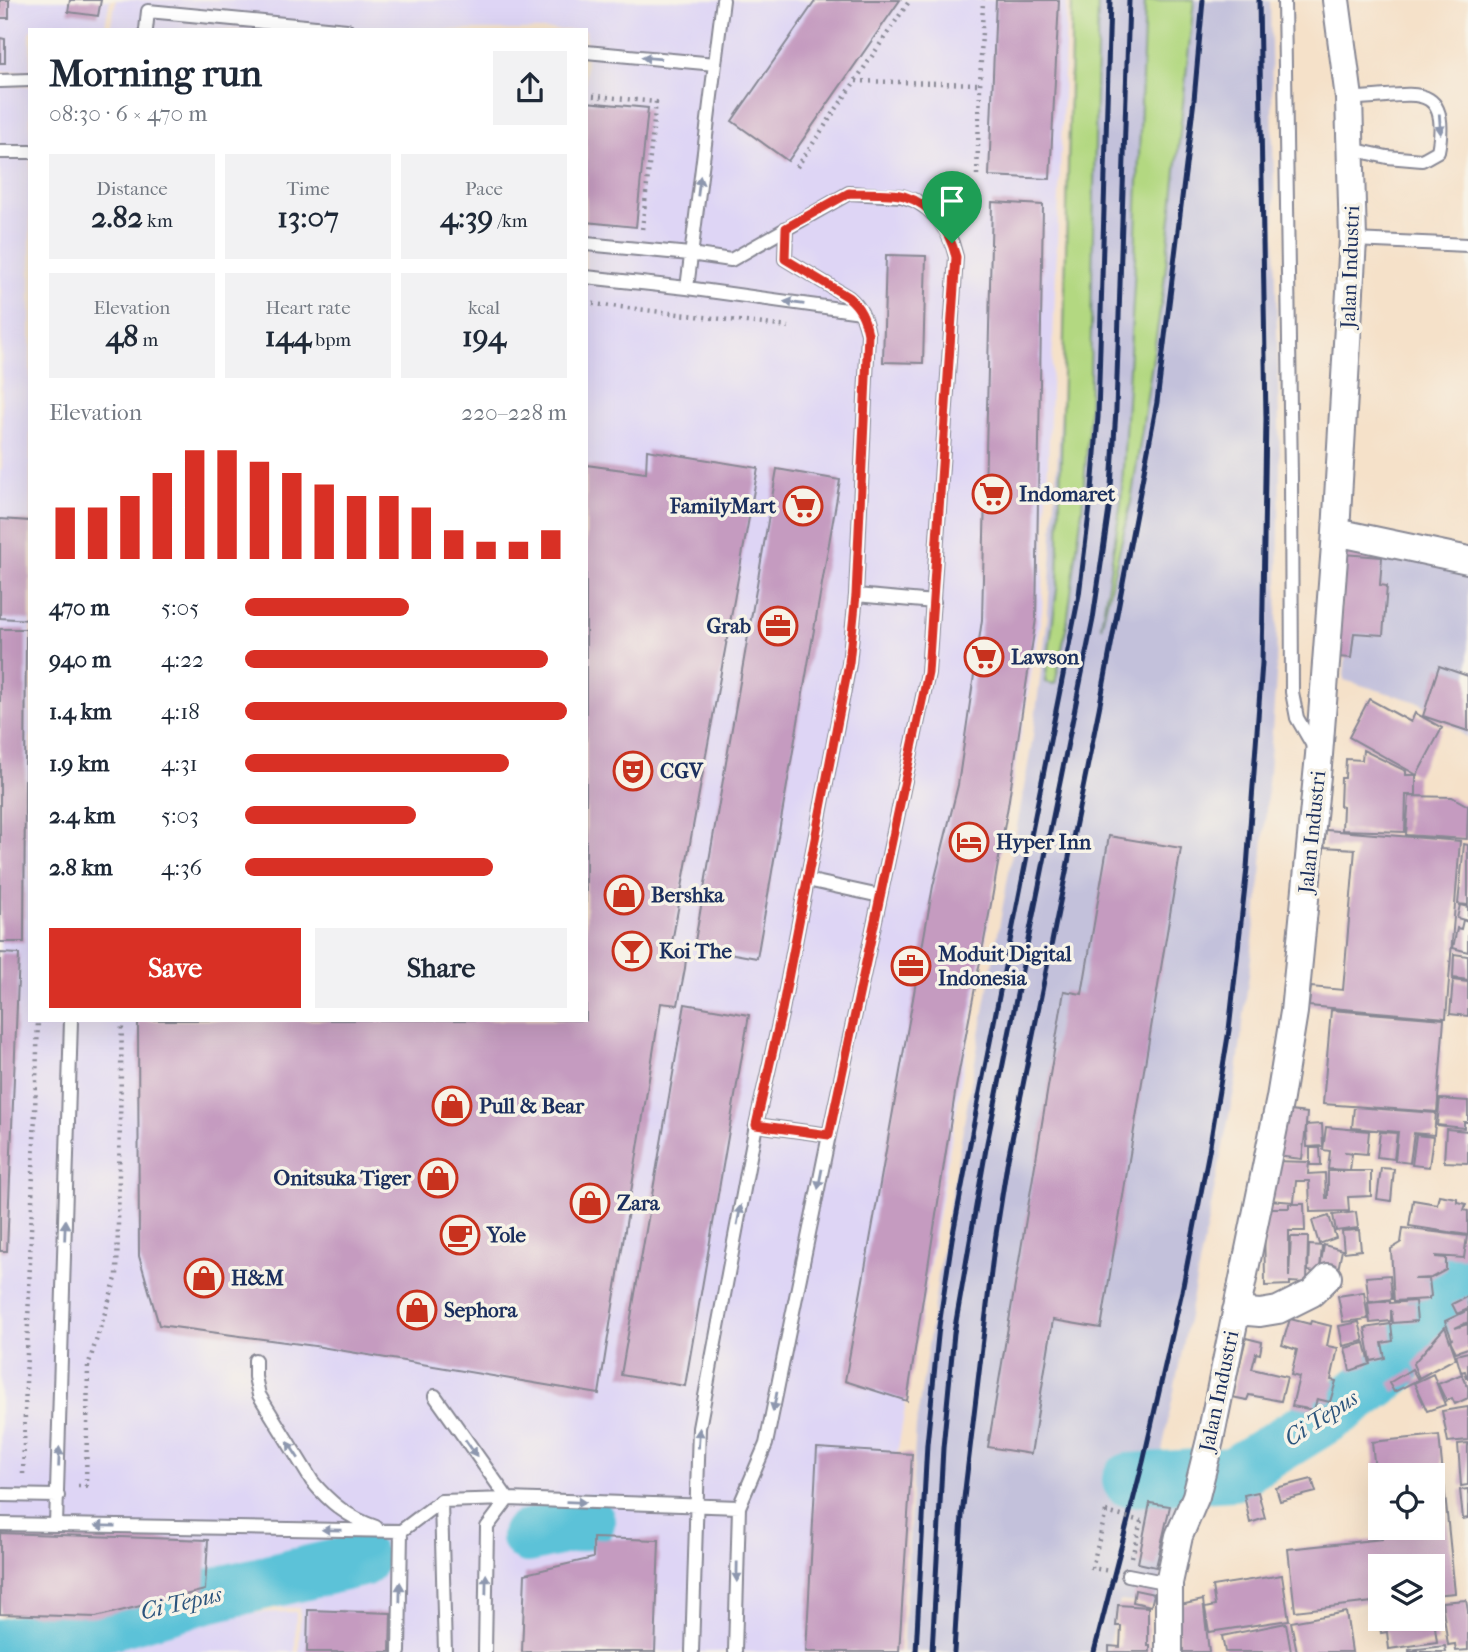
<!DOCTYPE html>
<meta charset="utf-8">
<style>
body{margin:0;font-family:"IM FELL French Canon",serif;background:#f2f2f3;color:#1f2937;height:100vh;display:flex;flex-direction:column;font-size:26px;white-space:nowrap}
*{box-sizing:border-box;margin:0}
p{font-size:23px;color:#747a83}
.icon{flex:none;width:38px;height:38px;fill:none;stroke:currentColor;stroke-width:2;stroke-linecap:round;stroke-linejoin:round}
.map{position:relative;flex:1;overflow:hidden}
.panel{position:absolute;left:28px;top:28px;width:560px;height:994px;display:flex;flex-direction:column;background:#fff;border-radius:0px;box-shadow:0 7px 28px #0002}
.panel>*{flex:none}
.fabs{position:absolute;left:1368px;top:1463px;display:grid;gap:14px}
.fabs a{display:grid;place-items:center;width:77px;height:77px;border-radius:0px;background:#fff;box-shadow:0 7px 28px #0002;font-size:35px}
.pin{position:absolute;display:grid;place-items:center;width:60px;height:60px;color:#fff;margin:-72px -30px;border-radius:50% 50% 50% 0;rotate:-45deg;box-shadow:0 0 7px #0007}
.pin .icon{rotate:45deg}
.round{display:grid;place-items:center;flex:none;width:74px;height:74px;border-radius:0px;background:#f2f2f3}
.summary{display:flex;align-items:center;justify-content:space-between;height:119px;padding:0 21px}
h1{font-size:38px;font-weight:700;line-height:52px}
.stats{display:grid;grid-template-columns:repeat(3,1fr);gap:10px;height:119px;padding:7px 21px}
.stats div{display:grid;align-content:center;border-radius:0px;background:#f2f2f3;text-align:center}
.stats b{font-size:30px;font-weight:700}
.stats small{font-size:19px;font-weight:400}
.stats p{font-size:19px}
.chart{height:196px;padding:14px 21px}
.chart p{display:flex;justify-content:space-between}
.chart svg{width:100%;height:126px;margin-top:7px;stroke:#d93025;stroke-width:6}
.primary-button{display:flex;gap:14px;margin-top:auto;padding:14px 21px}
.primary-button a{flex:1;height:80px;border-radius:0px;background:#d93025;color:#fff;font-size:28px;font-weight:700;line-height:80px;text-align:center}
.primary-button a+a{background:#f2f2f3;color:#1f2937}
ul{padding:0 21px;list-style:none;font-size:23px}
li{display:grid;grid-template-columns:112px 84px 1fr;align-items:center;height:52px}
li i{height:18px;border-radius:9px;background:#d93025}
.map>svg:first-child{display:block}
.built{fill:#ded5f5}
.industrial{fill:#c3c1db}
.green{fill:#b3d881;stroke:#678470;stroke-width:2}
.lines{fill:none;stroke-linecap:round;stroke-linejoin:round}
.river{stroke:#5bc2d8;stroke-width:54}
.building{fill:#c59bc0}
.service-casing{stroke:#888894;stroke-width:16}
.minor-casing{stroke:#888894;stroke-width:30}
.path{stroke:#888894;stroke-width:4.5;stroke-dasharray:2 5;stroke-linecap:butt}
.service{stroke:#fff;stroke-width:12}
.minor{stroke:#fff;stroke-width:26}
.rail{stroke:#1b2f5e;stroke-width:5}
.path-bridge{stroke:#888894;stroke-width:4.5;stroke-dasharray:2 5;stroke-linecap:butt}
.oneway{fill:#8d97ae}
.route-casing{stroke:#fff;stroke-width:14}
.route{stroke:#d93025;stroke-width:9}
.labels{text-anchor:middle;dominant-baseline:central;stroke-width:7;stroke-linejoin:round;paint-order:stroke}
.street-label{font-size:21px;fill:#1b2f5e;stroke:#f7f3e8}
.poi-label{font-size:21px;font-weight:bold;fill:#1b2f5e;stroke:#f7f3e8;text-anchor:start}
.water-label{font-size:23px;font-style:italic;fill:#2b547c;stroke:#f7f3e8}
</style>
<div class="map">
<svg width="1468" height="1652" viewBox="0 0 1468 1652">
<rect width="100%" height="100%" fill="#f7f3e8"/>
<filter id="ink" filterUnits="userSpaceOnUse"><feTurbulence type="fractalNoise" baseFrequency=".0143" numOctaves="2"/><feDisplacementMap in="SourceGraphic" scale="14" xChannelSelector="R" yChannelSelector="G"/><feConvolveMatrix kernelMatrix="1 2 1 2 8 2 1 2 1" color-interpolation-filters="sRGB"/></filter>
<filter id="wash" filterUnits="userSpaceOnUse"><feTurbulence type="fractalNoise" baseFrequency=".00686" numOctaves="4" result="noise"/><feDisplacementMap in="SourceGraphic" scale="28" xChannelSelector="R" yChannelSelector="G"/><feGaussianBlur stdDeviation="1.57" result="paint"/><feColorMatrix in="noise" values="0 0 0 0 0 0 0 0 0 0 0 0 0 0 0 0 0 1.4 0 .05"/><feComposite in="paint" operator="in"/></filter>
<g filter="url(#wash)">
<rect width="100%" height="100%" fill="#f5e1c9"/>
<path class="built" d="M0 0H110L104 30H30V71L0 72Z
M116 0H1067L1042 611 893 1478 884 1652H299L300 1608 0 1606V470L2 469 1 289 0 288V86H30V1020H586V30H110Z
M296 1612 295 1652H54L168 1614Z"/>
<path class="industrial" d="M1075 0H1270L1280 468 1276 678 1261 876 1236 1081 1153 1496 1177 1503 1156 1605 1119 1601 1107 1652H902L916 1427 946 1224 1032 743 1048 616 1070 264Z
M1352 543 1468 569V738L1421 703 1344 680Z"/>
<path class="green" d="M1072 0H1098L1089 420 1082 511 1067 624 1055 684 1045 682 1058 581Z
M1145 0H1194L1164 284 1131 502 1101 627 1121 502 1134 284Z"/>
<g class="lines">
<path class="river" d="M1129 1480 1233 1474 1337 1410 1391 1371 1453 1281 1468 1275
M528 1536 588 1522
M0 1646 96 1627 203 1597 361 1560"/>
</g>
<g id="blocks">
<path class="building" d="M0 0H9V18H0Z
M70 0H101L98 16 68 12Z
M816 0H900L788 161 732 121Z
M996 0H1059L1050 179 989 176Z
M0 38 5 39V63H0Z
M586 102 648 108 636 227 586 222Z
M992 202 1043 205 1036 619 1008 806 991 904 956 1087 907 1401 845 1381 933 886 958 785 982 620Z
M886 255 926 256 923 363 883 362Z
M647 450 758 468 671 948 687 950 685 968 678 1005 661 1003 599 1394 315 1346 159 1325 139 1256 138 1020H586V465L646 473Z
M777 469 840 480 757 958 694 947Z
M0 519 30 521V620L0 618Z
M1343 554 1382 557 1380 585 1387 586 1383 635 1354 633 1351 658 1338 657Z
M0 629H26L24 942H0Z
M1439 666 1468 676V731L1423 716Z
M1369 699 1411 722 1415 713 1442 728 1417 775 1349 737Z
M1363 750 1406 771V775H1416V795H1406L1405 832 1342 830 1343 807 1340 806 1341 778H1345L1346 759 1362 760Z
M1409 796 1452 797 1468 806 1467 839 1406 835Z
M1326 830 1460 841 1446 1018 1309 1006 1311 987 1343 990 1355 849 1324 847Z
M1109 836 1181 848 1101 1328 1053 1320 1031 1454 988 1447 1064 991 1082 994Z
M1464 844 1468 845V905L1458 904Z
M1460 905 1468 907V921L1457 918Z
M1463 920 1468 922V952L1453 948 1457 928 1461 929Z
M0 953 19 954 7 1251H0Z
M1454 954 1468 956V980L1453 978Z
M1453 980 1468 982V1016L1450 1014Z
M685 1004 749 1015 685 1386 621 1375Z
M1331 1010 1444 1019 1437 1112 1323 1104Z
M1440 1099 1468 1101V1122H1464V1128L1437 1125Z
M1354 1107 1436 1113 1434 1135 1414 1133 1410 1163 1395 1161 1398 1132 1352 1128Z
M1281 1110 1307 1113 1306 1125 1322 1124 1323 1146 1307 1147 1306 1126 1302 1159 1276 1156Z
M1326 1127 1369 1131 1367 1154 1344 1152 1352 1154 1350 1170 1328 1169 1330 1151 1323 1150Z
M1446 1129 1468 1131V1163L1444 1162Z
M1380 1132 1397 1133 1394 1159 1377 1157Z
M1416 1135 1433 1137 1429 1167 1412 1165Z
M1310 1148H1320L1321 1165H1310Z
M1272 1161 1309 1162 1308 1174 1325 1173 1326 1198H1328V1171H1371V1196L1348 1197 1349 1211 1310 1212 1309 1181H1296L1294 1202 1269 1200Z
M1381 1168 1394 1169 1391 1201 1377 1199Z
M1439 1195 1457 1198V1202L1466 1204 1464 1210 1468 1211V1235L1409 1226 1413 1200 1437 1204Z
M1289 1204H1304L1305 1231H1289V1277L1291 1237H1308L1307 1283 1290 1282V1285L1265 1286 1264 1208H1289Z
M1356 1212 1358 1228 1336 1231 1333 1215Z
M1329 1216 1336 1238 1319 1244 1312 1221Z
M1403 1228 1467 1236 1464 1258 1436 1256V1257L1446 1258V1270L1431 1278 1413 1279H1429L1431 1296 1429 1297V1299L1394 1301 1391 1249 1401 1243Z
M1359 1230 1361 1250 1344 1252 1342 1231Z
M1309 1245 1322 1246 1320 1268 1324 1245 1342 1250 1337 1275 1308 1271Z
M1390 1275 1392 1299 1369 1302 1366 1277Z
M1364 1292 1368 1319 1343 1322 1338 1296Z
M1468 1296V1309L1457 1314 1452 1304Z
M1390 1301V1303L1415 1301 1417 1321 1393 1323 1391 1310V1321L1370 1323 1368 1303Z
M1468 1310V1322L1455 1328 1468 1324V1348L1456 1352 1450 1340 1452 1339 1445 1321Z
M1290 1319 1310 1324 1311 1321 1331 1326 1327 1346 1338 1348 1331 1380 1336 1381 1330 1402 1317 1399 1314 1410 1292 1406 1299 1377 1291 1375 1297 1350 1282 1345Z
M1359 1322 1364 1341 1343 1346 1339 1326Z
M1391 1324 1393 1341 1382 1343 1385 1358 1371 1361 1365 1328Z
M1445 1327 1456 1358 1419 1378 1413 1364Z
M1246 1338 1262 1342 1260 1354 1256 1353 1252 1369 1287 1377 1281 1401 1249 1395 1247 1400 1232 1397Z
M1365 1343 1370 1364 1350 1371 1345 1348Z
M1468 1352V1378H1467L1465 1371 1461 1372 1456 1355Z
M1412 1369 1418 1380 1394 1392 1389 1383Z
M1433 1374 1445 1405 1427 1411 1414 1383Z
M1462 1374 1468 1387V1398L1455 1404 1452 1398 1446 1401 1438 1384Z
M1468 1407V1440L1448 1442 1442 1411Z
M1439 1435 1455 1593 1433 1595V1566H1381V1601L1295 1611 1288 1549 1382 1539 1381 1528H1433V1475H1381V1509H1379L1372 1442Z
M1468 1443V1485L1461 1486 1458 1444Z
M817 1448 912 1454 899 1652H806Z
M1312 1479 1316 1492 1280 1501 1276 1488Z
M1468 1489V1518L1463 1519 1460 1490Z
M1258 1492 1265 1518 1250 1523 1244 1495Z
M1150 1503 1170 1506 1156 1567 1138 1563Z
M0 1533 208 1540 205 1590 96 1617 0 1614Z
M593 1538 659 1540 655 1652H522L525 1574 593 1558Z
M1282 1575 1289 1620 1209 1632 1205 1608 1215 1606 1212 1586Z
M1135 1590 1154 1594 1151 1606 1133 1602Z
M1203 1600 1209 1652H1179L1176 1606Z
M1466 1600 1468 1611V1650L1456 1651 1455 1644 1448 1645 1442 1602Z
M1118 1605 1148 1607V1646H1150V1652H1109V1646L1120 1647 1121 1626H1116Z
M1381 1606V1619H1434L1437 1642 1389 1649 1387 1632 1381 1633 1377 1607Z
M308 1610 391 1613 390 1652H307Z
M1346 1612 1352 1652H1297L1291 1622Z
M1286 1623 1291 1652H1225L1222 1636Z
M1445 1646 1446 1652H1409V1650Z"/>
</g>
</g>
<g filter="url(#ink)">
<use href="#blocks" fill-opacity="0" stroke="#888894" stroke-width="2"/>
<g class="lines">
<defs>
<path id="service" d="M1284 0 1291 477 1292 692 1297 718 1315 749
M146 30 148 11 347 30
M586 52 715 64
M0 81 30 80
M1349 98C1400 100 1453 72 1438 151L1422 160 1387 157 1351 149
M0 152H30
M1353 240 1468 245
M586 244 690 254 731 260 849 193 902 196 916 201 928 209 938 219 946 230 952 243 956 257 928 673 829 1135 766 1444 739 1507
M586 277 687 288 861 312
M687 288 723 0
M856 595 934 602
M807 880 880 896
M756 1125 829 1135
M255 1360V1377L259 1395 312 1481C330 1503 349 1518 376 1527
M435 1396 508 1499
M0 1495 58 1496
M441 1501 445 1652
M0 1524 401 1531 441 1501 508 1499 739 1507 735 1652
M56 1525 71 1020
M1128 1575 1169 1583
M399 1652 401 1531
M485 1652 487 1527 508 1499
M692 1652 699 1428 756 1125 782 1010 849 664 856 595 868 334C865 318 860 307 848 297L785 259 786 228"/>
<path id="minor" d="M1336 532 1468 560
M1236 1311 1260 1313 1278 1310 1312 1293 1328 1277
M1169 1652V1583L1179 1536 1196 1496 1210 1440 1280 1098 1294 1012 1319 755 1336 532 1353 240 1349 98 1336 0"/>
</defs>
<use href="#service" class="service-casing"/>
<use href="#minor" class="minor-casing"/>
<path class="path" d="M856 81 980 84
M586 95 656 102 642 230
M797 167 910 0
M977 175 983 0
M586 303 789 327
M23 1474 38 1020
M78 1486H86L88 1366 117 1275 122 1020
M1106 1512 1092 1568 1110 1571
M1132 1557 1141 1521"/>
<use href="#service" class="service"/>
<use href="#minor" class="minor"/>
<path class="rail" d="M916 1652 927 1444 939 1326 952 1239 976 1112 1079 595 1092 490 1098 417 1110 0
M932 1652 943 1448 954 1333 987 1143 1093 619 1110 502 1116 410 1129 0
M954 1652 962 1515 994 1247 1007 1164 1099 709 1157 402 1194 100 1203 0
M1094 1652 1143 1462 1182 1291 1209 1151 1229 1030 1247 868 1262 663 1266 419 1259 0"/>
<path class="path-bridge" d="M1106 1512 1141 1521"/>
</g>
<defs><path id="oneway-solid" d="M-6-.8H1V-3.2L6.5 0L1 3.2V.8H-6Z" transform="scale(1.75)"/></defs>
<g class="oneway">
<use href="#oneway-solid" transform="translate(651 58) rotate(-175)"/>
<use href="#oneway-solid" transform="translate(1440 124) rotate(86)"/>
<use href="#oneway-solid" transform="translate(699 186) rotate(-83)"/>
<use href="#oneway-solid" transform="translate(794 303) rotate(-172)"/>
<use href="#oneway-solid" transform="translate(820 1179) rotate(101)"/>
<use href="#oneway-solid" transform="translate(739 1215) rotate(-79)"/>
<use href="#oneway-solid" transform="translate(65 1230) rotate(-88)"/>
<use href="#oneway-solid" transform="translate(775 1402) rotate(101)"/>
<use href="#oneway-solid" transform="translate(699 1438) rotate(-87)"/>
<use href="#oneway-solid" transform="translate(471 1448) rotate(55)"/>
<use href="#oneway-solid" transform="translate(293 1450) rotate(-123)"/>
<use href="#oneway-solid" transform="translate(59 1457) rotate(-88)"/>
<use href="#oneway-solid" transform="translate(576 1502) rotate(2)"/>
<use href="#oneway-solid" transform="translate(105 1526) rotate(-179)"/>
<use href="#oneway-solid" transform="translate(332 1530) rotate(-179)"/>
<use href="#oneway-solid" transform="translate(737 1572) rotate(91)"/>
<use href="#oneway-solid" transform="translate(486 1584) rotate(-89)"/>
<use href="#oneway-solid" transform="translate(400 1592) rotate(-89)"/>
</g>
</g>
<g class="lines" filter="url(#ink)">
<defs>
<path id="route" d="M849 193C865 194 889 192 904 196 933 205 949 230 956 257L928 673 829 1135 756 1125 782 1010 849 663 856 595 868 334C865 318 860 307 848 297L785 259 786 228Z"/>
</defs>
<use href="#route" class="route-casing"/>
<use href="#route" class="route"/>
</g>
<defs>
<symbol id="supermarket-ring" viewBox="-11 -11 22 22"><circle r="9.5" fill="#f7f3e8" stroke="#c8321e" stroke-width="1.5"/><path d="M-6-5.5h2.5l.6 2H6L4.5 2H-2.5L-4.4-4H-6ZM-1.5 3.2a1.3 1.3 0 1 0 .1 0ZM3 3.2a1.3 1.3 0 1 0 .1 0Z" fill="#c8321e"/></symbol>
<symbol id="office-ring" viewBox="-11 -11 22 22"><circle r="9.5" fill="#f7f3e8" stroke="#c8321e" stroke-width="1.5"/><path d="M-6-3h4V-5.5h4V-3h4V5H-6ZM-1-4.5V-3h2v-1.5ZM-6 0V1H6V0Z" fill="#c8321e"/></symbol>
<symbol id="theatre-ring" viewBox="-11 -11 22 22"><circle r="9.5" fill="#f7f3e8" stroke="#c8321e" stroke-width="1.5"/><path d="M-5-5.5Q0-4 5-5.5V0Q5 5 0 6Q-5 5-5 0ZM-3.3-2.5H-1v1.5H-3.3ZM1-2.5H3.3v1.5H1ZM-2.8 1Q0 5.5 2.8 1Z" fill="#c8321e"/></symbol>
<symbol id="hotel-ring" viewBox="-11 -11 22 22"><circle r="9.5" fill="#f7f3e8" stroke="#c8321e" stroke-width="1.5"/><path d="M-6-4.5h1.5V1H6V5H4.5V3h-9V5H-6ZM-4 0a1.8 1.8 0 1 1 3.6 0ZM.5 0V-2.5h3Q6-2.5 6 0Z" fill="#c8321e"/></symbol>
<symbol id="shop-ring" viewBox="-11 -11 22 22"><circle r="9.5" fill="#f7f3e8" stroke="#c8321e" stroke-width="1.5"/><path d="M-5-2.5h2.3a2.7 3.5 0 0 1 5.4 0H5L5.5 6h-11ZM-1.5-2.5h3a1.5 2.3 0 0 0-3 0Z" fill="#c8321e"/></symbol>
<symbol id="bar-ring" viewBox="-11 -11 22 22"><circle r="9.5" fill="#f7f3e8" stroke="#c8321e" stroke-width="1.5"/><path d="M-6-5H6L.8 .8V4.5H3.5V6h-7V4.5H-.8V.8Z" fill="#c8321e"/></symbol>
<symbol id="cafe-ring" viewBox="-11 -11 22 22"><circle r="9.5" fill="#f7f3e8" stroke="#c8321e" stroke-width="1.5"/><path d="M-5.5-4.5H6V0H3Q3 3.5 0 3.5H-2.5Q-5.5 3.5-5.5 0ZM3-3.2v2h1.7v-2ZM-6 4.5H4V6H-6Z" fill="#c8321e"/></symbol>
</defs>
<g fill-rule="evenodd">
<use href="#supermarket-ring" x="970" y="472" width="44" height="44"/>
<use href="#supermarket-ring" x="781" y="484" width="44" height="44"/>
<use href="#office-ring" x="756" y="604" width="44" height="44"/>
<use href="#supermarket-ring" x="962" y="635" width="44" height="44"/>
<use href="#theatre-ring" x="611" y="749" width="44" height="44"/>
<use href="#hotel-ring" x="947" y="820" width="44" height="44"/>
<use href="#shop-ring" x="602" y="873" width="44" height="44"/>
<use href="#bar-ring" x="610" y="929" width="44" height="44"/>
<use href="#office-ring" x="889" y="944" width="44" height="44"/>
<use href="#shop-ring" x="430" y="1084" width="44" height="44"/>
<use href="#shop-ring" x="416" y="1156" width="44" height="44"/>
<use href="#shop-ring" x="568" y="1181" width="44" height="44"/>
<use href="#cafe-ring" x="438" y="1213" width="44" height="44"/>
<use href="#shop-ring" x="182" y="1256" width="44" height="44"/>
<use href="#shop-ring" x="395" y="1288" width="44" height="44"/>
</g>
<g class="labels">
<g class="street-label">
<text transform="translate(1350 267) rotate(-88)">Jalan Industri</text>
<text transform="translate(1312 832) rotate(-84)">Jalan Industri</text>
<text transform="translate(1219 1391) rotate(-78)">Jalan Industri</text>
</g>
<g class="poi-label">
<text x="1019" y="494">Indomaret</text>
<text x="776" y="506" text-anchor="end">FamilyMart</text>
<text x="751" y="626" text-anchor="end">Grab</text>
<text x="1011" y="657">Lawson</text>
<text x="660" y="771">CGV</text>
<text x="996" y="842">Hyper Inn</text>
<text x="651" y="895">Bershka</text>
<text x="659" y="951">Koi The</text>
<text x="938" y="954">Moduit Digital<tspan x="938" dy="24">Indonesia</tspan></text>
<text x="479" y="1106">Pull &amp; Bear</text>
<text x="411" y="1178" text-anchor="end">Onitsuka Tiger</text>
<text x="617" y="1203">Zara</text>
<text x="487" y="1235">Yole</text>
<text x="231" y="1278">H&amp;M</text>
<text x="444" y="1310">Sephora</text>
</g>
<g class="water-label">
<text transform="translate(1321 1418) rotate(-33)">Ci Tepus</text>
<text transform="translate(181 1603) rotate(-13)">Ci Tepus</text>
</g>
</g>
</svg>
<div class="fabs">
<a><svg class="icon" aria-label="locate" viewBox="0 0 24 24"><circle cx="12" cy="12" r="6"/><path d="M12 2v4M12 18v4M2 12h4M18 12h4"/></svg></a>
<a><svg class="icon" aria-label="layers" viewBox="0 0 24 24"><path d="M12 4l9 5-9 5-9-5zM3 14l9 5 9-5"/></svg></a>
</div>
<div class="pin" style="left:952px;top:243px;background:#1e9e55"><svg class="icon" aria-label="arrive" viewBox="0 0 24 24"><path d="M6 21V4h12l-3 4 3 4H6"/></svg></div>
<section class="panel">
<div class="summary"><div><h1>Morning run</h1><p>08:30 · 6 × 470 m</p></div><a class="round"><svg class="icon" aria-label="share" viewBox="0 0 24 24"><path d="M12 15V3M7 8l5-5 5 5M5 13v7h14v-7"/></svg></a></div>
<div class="stats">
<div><p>Distance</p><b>2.82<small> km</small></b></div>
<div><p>Time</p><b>13:07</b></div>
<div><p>Pace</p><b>4:39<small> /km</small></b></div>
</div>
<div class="stats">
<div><p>Elevation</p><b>48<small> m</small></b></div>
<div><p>Heart rate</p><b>144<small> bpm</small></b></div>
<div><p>kcal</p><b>194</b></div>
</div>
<div class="chart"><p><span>Elevation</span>220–228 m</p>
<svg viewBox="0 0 160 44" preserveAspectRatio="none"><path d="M5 44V26M15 44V26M25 44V22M35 44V14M45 44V6M55 44V6M65 44V10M75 44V14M85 44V18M95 44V22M105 44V22M115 44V26M125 44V34M135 44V38M145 44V38M155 44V34"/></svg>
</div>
<ul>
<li><b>470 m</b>5:05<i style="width:51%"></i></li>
<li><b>940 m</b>4:22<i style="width:94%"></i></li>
<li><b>1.4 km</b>4:18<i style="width:100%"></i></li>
<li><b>1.9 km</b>4:31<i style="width:82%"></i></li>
<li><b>2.4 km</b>5:03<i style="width:53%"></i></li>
<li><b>2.8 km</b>4:36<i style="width:77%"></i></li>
</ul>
<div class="primary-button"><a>Save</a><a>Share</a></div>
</section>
</div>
